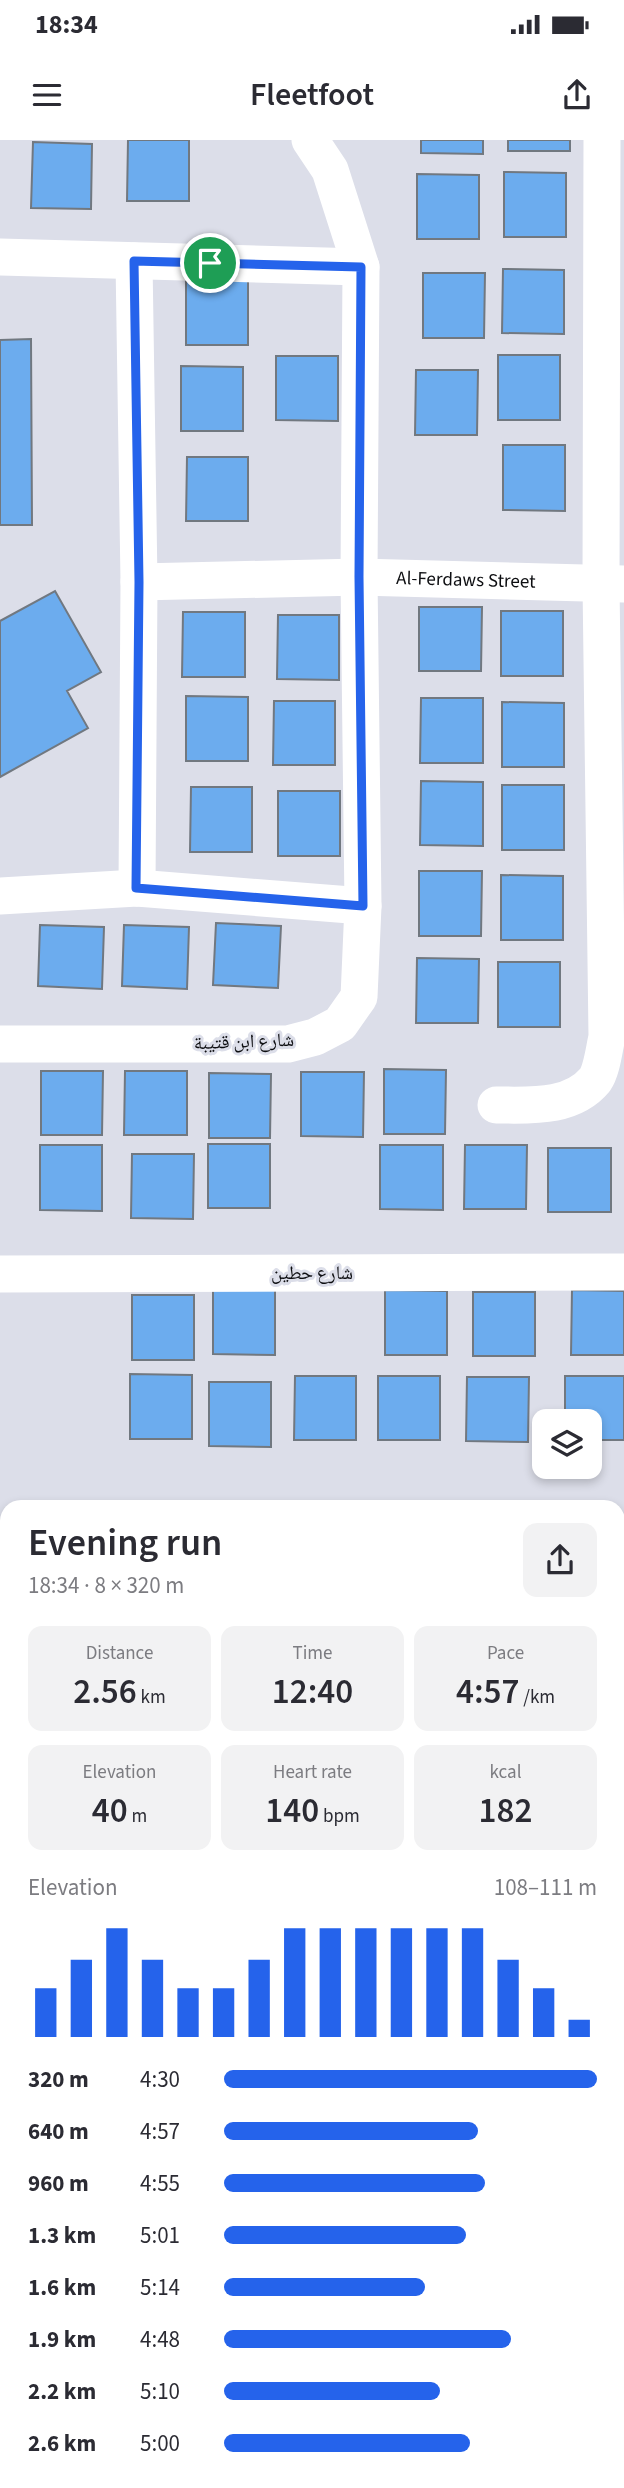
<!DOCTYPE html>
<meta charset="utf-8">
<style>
body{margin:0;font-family:"Source Sans 3","Noto Naskh Arabic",sans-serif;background:#f2f2f3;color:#2b2b33;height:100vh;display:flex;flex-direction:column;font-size:26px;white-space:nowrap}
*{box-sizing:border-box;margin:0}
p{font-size:23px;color:#7c7c81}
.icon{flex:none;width:38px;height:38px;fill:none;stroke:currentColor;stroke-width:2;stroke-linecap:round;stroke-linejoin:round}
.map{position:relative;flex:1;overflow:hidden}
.drawer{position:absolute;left:0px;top:1360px;width:625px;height:989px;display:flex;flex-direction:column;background:#fff;border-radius:21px 21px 0 0;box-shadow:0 4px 10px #0003}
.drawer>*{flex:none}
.controls{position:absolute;left:532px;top:1269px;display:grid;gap:14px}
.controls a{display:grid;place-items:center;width:70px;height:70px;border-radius:14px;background:#fff;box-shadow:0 4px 10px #0003;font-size:35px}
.pin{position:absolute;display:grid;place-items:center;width:60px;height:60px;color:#fff;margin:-30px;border:4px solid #fff;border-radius:50%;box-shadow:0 2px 7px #0007}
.round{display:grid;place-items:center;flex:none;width:74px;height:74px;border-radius:14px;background:#f2f2f3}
.overview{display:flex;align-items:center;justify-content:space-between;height:119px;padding:0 28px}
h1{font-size:38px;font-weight:600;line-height:52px}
.stats{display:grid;grid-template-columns:repeat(3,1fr);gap:10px;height:119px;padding:7px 28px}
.stats div{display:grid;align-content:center;border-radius:14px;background:#f2f2f3;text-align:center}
.stats b{font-size:35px;font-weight:600}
.stats small{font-size:19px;font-weight:400}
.stats p{font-size:19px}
.chart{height:196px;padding:14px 28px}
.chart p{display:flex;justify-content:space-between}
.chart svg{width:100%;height:126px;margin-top:7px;stroke:#2563eb;stroke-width:6}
ul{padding:0 28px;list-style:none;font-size:23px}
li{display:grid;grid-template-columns:112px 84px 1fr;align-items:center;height:52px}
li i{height:18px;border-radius:9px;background:#2563eb}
.status{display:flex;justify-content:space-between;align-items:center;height:49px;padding:0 35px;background:#fff;direction:ltr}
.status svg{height:19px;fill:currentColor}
header{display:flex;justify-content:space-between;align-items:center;height:91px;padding:0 28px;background:#fff;font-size:32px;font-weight:600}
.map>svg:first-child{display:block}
.building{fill:#6cacee;stroke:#717880;stroke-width:2}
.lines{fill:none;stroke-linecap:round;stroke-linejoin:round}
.street{stroke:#fff;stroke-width:37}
.secondary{stroke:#fff;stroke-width:38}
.primary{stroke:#fff;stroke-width:38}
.route-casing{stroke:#fff;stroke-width:14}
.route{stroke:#2563eb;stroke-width:9}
.labels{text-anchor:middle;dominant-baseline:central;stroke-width:6;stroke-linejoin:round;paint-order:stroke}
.street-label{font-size:19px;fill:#0d0e11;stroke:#dcdee9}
</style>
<div class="status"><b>18:34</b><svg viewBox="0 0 49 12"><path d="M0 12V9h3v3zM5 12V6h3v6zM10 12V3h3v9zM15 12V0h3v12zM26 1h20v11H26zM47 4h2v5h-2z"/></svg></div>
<header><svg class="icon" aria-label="menu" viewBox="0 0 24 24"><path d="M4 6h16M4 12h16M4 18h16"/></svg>Fleetfoot<svg class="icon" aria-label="share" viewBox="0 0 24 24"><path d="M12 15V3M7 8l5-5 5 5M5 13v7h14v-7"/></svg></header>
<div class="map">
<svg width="624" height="2348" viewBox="0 0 624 2348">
<rect width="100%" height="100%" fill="#dcdee9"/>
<path class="building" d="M128 0H189V61H127Z
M421 0H483V14L421 13Z
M508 0H570V11H508Z
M33 2 92 4 91 69 31 68Z
M504 32 566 33V97H504Z
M417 34 479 35V99H417Z
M503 129 564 130V194L502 193Z
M423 133H485L484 198H423Z
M186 140H248V205H186Z
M31 199 32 385H0V200Z
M498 215H560V280H498Z
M276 216H338V281L276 280Z
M181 226 243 227V291H181Z
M416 230H478L477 295H415Z
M503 305H565V371L503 370Z
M187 317H248V381H186Z
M55 451 101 532 67 551 88 588 0 637V481Z
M419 467H482L481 531H419Z
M501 471H563V536H501Z
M183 472H245V537H182Z
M278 475H339V540L277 539Z
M186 556 248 557V621H186Z
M421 558H483V623H420Z
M274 561H335V625H273Z
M502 562 564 563V627H502Z
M421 641 483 642V706L420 705Z
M502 645H564V710H502Z
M191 647H252V712H190Z
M278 651H340V716H278Z
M419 731H482L481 796H419Z
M501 735 563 736V800H501Z
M216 783 281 786 278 848 213 845Z
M40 785 104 787 102 849 38 846Z
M124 785 189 787 187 849 122 846Z
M417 818 479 819 478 883H416Z
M498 822H560V887H498Z
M384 929 446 930 445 994H384Z
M41 931H103L102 995H41Z
M125 931H187V995H124Z
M301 932H364L363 997 301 996Z
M209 933 271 934 270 998H209Z
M208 1004H270V1068H208Z
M40 1005H102V1071L40 1070Z
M380 1005H443V1070L380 1069Z
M465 1005H527L526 1069H464Z
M548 1008H611V1072H548Z
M132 1014H194L193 1079 131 1078Z
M213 1149 275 1150V1215L213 1214Z
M385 1150 447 1151V1215H385Z
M572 1150 624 1151V1215H571Z
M473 1152H535V1216H473Z
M132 1155H194V1220H132Z
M130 1234 192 1235V1299H130Z
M295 1236H356V1300H294Z
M378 1236H440V1300H378Z
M565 1236H624V1300H590V1281H565Z
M467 1237H529L528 1302 466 1301Z
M209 1242H271V1307L209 1306Z
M0 1548H7V1772H0Z
M0 1918H7V2068H0Z
M618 1934H624V1979H620L624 2110H618Z
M0 2087H7V2170H0Z
M0 2264H7V2342H45V2348H5V2345H0Z
M97 2342H266L267 2348H135V2343L97 2345Z
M588 2344H624V2348H588Z"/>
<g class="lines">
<g class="street">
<path d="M0 117 361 127"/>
<path d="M134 121 139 442 137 748"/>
<path id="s1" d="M139 442 359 437 624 444"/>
<path d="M0 756 137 748 363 766"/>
<path d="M0 904H288L315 897 340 884 359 857 363 766 359 437 361 127 330 30 310 0"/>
<path d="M496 965C529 965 571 969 595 940 602 930 604 909 607 897L601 444 602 0"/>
<path d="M0 1134 624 1132"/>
<path d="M425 2348V2342"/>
</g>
<path class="secondary" d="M618 1851 624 1850
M0 1853H7"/>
<path class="primary" d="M0 1428H7
M618 1430H624
M0 1502H7
M618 1502H624"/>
</g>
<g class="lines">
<defs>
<path id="route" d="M134 121 361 127 359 437 363 766 136 748 139 442Z"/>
</defs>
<use href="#route" class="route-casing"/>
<use href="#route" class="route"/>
</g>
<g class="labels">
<g class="street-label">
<text stroke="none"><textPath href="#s1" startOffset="327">Al-Ferdaws Street</textPath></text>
<text transform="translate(244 902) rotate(-2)">شارع ابن قتيبة</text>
<text x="312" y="1133">شارع حطين</text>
</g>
</g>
</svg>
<div class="controls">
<a><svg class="icon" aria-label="layers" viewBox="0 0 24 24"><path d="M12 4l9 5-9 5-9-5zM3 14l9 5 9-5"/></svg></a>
</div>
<div class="pin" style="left:210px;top:123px;background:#1e9e55"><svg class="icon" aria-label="arrive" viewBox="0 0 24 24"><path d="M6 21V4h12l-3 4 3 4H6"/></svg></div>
<section class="drawer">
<div class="overview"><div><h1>Evening run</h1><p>18:34 · 8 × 320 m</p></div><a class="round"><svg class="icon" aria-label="share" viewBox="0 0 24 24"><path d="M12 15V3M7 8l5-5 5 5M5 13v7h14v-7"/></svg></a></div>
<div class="stats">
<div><p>Distance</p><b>2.56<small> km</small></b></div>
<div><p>Time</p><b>12:40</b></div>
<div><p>Pace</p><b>4:57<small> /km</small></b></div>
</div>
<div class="stats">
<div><p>Elevation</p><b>40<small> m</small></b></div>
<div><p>Heart rate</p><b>140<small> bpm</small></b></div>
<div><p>kcal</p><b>182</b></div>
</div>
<div class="chart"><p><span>Elevation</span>108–111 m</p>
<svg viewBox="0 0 160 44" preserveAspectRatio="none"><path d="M5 44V27M15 44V17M25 44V6M35 44V17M45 44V27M55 44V27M65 44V17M75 44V6M85 44V6M95 44V6M105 44V6M115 44V6M125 44V6M135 44V17M145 44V27M155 44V38"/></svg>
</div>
<ul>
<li><b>320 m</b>4:30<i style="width:100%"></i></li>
<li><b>640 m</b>4:57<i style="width:68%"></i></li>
<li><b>960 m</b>4:55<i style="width:70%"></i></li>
<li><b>1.3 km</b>5:01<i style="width:65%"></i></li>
<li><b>1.6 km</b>5:14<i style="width:54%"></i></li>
<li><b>1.9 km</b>4:48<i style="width:77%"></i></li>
<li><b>2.2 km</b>5:10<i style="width:58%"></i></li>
<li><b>2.6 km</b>5:00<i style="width:66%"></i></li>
</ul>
</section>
</div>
